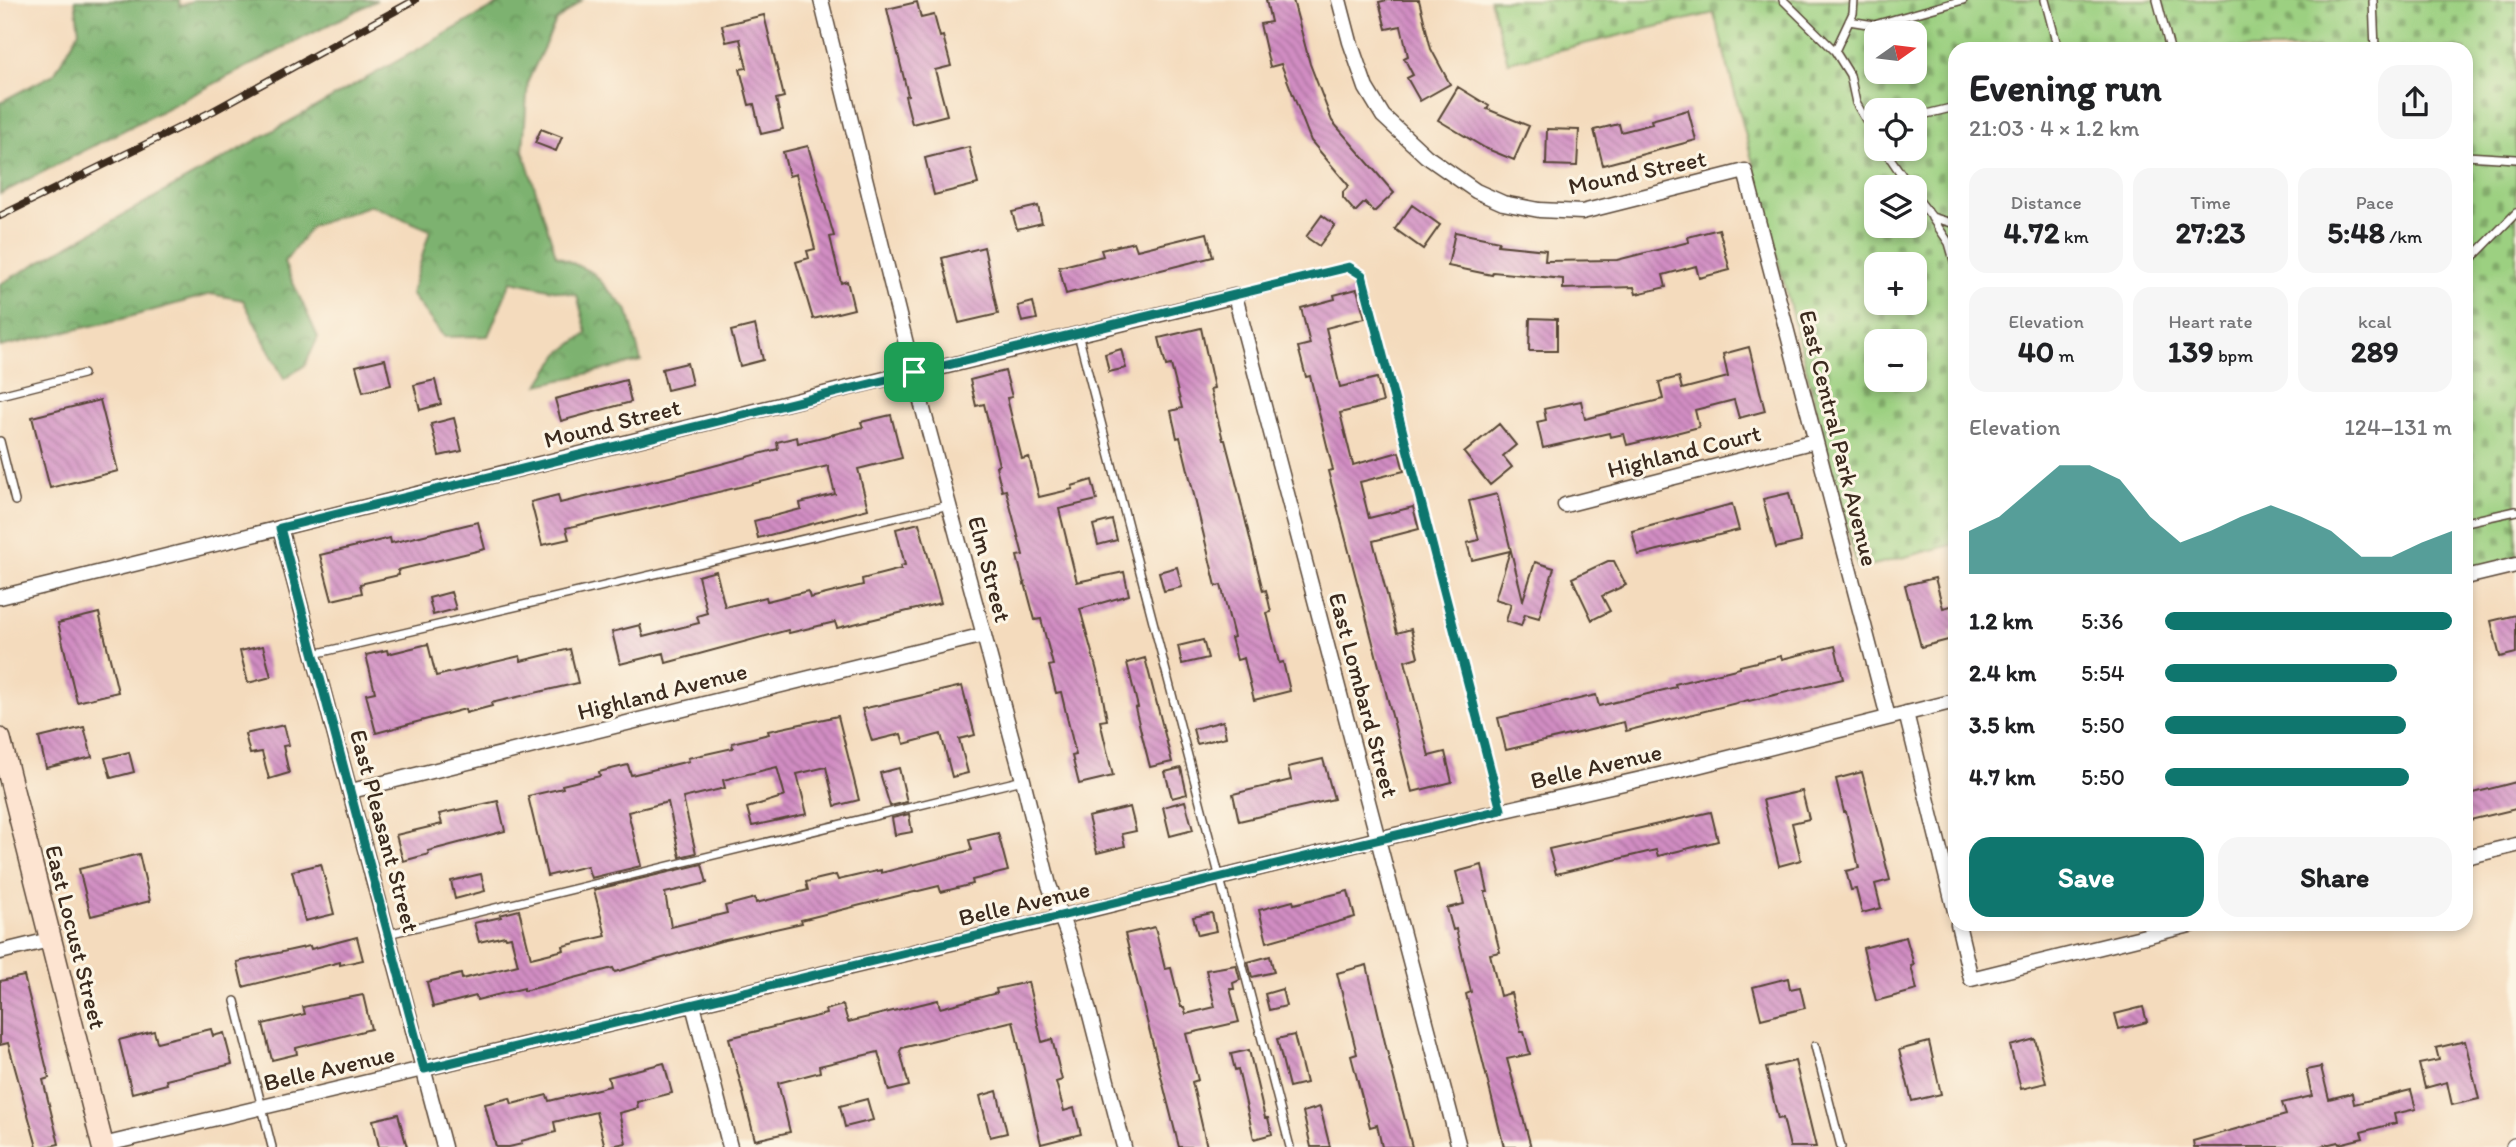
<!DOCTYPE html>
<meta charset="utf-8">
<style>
body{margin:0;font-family:Itim,sans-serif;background:#f6f6f6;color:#202124;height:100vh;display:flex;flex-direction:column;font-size:26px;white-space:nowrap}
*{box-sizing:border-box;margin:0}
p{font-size:23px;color:#757577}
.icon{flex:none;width:38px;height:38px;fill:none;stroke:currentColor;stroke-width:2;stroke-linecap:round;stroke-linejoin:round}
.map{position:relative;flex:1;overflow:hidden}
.details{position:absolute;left:1948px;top:42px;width:525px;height:889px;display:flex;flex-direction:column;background:#fff;border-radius:21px;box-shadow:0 4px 10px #0003}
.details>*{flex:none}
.needle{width:46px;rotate:76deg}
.buttons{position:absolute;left:1864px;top:21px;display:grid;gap:14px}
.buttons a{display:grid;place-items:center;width:63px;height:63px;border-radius:14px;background:#fff;box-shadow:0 4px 10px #0003;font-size:35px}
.pin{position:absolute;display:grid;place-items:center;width:60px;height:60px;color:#fff;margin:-30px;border-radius:14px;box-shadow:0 4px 10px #0006}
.round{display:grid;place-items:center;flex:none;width:74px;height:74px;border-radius:21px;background:#f6f6f6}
.headline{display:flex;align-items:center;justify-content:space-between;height:119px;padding:0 21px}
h1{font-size:38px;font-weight:700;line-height:52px}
.figures{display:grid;grid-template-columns:repeat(3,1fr);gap:10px;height:119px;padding:7px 21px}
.figures div{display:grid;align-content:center;border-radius:18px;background:#f6f6f6;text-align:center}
.figures b{font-size:30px;font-weight:700}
.figures small{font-size:19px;font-weight:400}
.figures p{font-size:19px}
.chart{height:196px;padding:14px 21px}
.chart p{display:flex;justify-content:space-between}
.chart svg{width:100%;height:126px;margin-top:7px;fill:#0f766e;opacity:.7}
.cta{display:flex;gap:14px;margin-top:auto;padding:14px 21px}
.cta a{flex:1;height:80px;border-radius:21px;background:#0f766e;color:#fff;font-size:28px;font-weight:700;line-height:80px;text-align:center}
.cta a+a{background:#f6f6f6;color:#202124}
ul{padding:0 21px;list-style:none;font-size:23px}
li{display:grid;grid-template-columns:112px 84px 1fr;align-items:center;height:52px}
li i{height:18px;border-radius:9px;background:#0f766e}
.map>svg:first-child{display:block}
.forest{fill:url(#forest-crowns);stroke:#5c6e46;stroke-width:2}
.cemetery{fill:url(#cemetery-stones);stroke:#6c7d50;stroke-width:2;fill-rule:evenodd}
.building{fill:url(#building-back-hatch)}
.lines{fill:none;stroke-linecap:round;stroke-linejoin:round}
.service-casing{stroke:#574536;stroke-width:10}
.minor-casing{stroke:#574536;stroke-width:17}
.tertiary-casing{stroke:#574536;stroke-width:20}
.secondary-casing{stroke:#574536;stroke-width:24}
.service{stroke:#fff;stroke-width:7}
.minor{stroke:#fff;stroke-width:14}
.tertiary{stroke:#fff;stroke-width:18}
.secondary{stroke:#fde4d1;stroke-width:21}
.rail-casing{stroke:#3b2a1e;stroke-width:8}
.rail{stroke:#fcf5e5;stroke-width:5;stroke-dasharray:16;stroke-linecap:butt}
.route-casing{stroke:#fff;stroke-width:14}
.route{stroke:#0f766e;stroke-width:9}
.labels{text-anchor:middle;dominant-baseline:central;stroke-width:6;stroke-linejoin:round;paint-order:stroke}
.street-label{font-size:24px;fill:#3b2a1e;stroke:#fcf5e5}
</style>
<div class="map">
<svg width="2516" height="1147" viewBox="0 0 2516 1147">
<defs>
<pattern id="forest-crowns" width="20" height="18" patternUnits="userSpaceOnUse" patternTransform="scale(1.75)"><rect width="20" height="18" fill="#7db26f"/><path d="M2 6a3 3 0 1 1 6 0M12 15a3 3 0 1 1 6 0" fill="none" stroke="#68915b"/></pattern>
<pattern id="cemetery-stones" width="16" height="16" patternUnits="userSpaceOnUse" patternTransform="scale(1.75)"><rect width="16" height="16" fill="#9cd081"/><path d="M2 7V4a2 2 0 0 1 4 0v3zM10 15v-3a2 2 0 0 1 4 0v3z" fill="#80a969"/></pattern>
<pattern id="building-back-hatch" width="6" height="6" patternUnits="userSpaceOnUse" patternTransform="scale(1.75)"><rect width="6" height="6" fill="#d18dc3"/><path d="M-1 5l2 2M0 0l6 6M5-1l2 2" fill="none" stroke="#ab739e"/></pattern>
</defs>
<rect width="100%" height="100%" fill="#fcf5e5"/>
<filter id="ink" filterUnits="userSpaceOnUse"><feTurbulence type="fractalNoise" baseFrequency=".0143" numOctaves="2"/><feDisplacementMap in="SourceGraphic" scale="14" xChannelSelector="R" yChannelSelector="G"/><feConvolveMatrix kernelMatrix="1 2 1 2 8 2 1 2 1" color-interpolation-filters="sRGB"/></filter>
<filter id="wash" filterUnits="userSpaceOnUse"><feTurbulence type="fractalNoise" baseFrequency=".00686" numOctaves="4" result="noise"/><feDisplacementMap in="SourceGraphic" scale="28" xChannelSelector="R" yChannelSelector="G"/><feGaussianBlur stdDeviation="1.57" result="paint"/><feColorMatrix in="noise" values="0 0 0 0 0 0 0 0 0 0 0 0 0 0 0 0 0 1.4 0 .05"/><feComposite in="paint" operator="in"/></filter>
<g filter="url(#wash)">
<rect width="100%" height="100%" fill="#f4dbbd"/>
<path class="forest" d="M75 0H179L180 6 194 0H377L0 194V102L54 74 79 31Z
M506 0H582L556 21 528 81 523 150 556 255 593 273 628 311 641 361 539 385 559 354 587 333 577 295 511 281 488 336 444 337 411 294 430 230 371 205 312 226 284 263 318 337 305 365 284 379 243 300 211 294 122 319 0 347V284Z"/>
<path class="cemetery" d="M1490 0H2516V558L2466 571V49H1955V544L1858 569 1714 13 1508 62ZM1876 33H1914V72H1876ZM1876 110H1914V149H1876ZM1876 187H1914V226H1876ZM1876 264H1914V303H1876ZM1876 341H1914V380H1876Z"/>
<g id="blocks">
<path class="building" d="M1266 0H1293L1310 64 1332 121 1394 193 1374 212 1365 202 1355 212 1343 198V192L1349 186 1311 141 1281 64 1270 67 1260 24 1271 22Z
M1387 0H1419L1431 49 1450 84 1420 101 1407 78 1413 75 1404 58 1408 56 1401 26 1386 29 1379 2Z
M917 2 921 18 934 15 940 37 943 36 951 66 935 70 947 115 912 124 905 96 908 95 887 9Z
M764 15 784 97 776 99 783 129 761 134 754 104 749 105 740 69 747 68 740 39 726 42 722 25Z
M1458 87 1489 106 1487 109 1529 126 1514 160 1485 148 1438 120Z
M1688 110 1696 140 1603 165 1594 130 1619 124 1621 132 1652 124 1651 120Z
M541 129 562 137 556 151 535 143Z
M1547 129 1579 130 1577 166 1546 165Z
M808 146 834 236 830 237 841 283 847 281 854 309 813 319 796 262 809 258 807 251 815 249 796 174 789 176 783 152Z
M969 147 978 184 934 195 925 158Z
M1412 205 1440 225 1423 249 1395 229Z
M1038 206 1042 223 1017 229 1012 212Z
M1322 215 1335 225 1319 246 1306 237Z
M1719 229 1730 270 1699 278 1696 266 1663 275 1666 287 1636 294 1634 287 1563 289V279L1493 272 1492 275 1448 266 1455 232 1499 241 1498 245 1546 250 1545 261 1617 260 1689 242 1688 237Z
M1207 233 1213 257 1157 271V270L1066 294 1059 267 1103 256 1101 250 1134 242 1137 250Z
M984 247 998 314 959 323 942 258Z
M1357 289 1365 318 1326 328 1340 387 1377 378 1383 402 1340 413 1353 465 1399 452 1404 471 1360 482 1369 518 1413 507 1419 529 1373 541 1397 633 1411 629 1418 657 1405 661 1429 756 1445 752 1452 782 1412 792 1328 471 1333 470 1310 376 1306 377 1298 347 1310 344 1301 308 1335 299 1334 295Z
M1033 302 1037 319 1022 322 1018 306Z
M1530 318 1557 319V351H1529Z
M755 325 763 360 740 366 731 331Z
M1201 328 1214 388 1210 389 1223 440H1225L1235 478 1263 591 1266 590 1271 612 1267 613 1279 663 1283 662 1290 691 1254 700 1244 658 1237 660 1231 638 1234 637 1221 585 1216 586 1180 437 1177 438 1171 411 1182 408 1171 365 1166 366 1159 338Z
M1749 347 1765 411 1739 418 1734 400 1695 410 1699 427 1672 434 1627 445 1624 434 1610 437 1609 433 1543 448 1537 422 1546 420 1544 409 1581 401 1585 419 1663 399 1659 382 1679 377 1682 389 1728 377 1723 354Z
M1121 349 1126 368 1109 372 1105 354Z
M385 359 391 385 363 392 356 366Z
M687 363 692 384 667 390 662 369Z
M1005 371 1012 397 1007 398 1022 459 1029 457 1039 497 1073 489 1072 486 1092 480 1097 500 1059 509 1077 582 1124 572 1129 595 1080 609 1100 682 1107 720 1100 721 1113 776 1079 784 1072 756 1076 755 1061 692 1056 693 1049 666 1053 665 1041 619 1035 620 1025 583 1024 584 1017 556 1023 555 1006 490 1002 491 996 466 999 465 984 404 976 406 970 380Z
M435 380 441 404 420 410 414 385Z
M626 380 631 402 561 421 555 399Z
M100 400 118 471 50 488 32 417Z
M891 415 902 458 858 469 868 509 758 538 754 521 801 509 800 503 835 494 828 466 566 528 569 539 542 545 531 502 558 495 560 503 687 473 778 449 777 442 797 437 798 443 863 427 861 422Z
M454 418 462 451 439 456 431 424Z
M1499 424 1516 445 1503 456 1512 467 1490 485 1464 453Z
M1789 493 1801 542 1776 548 1763 499Z
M1497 494 1523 600 1535 562 1554 568 1539 618 1525 614 1521 626 1506 621 1511 604 1495 599 1510 551 1472 560 1467 543 1479 540 1469 501Z
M1732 504 1739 530 1638 555 1632 531Z
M1112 520 1117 540 1098 545 1093 525Z
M478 522 485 549 398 570 399 575 360 584 362 593 332 600 320 555 390 538 391 543Z
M919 523 941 603 837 628 835 622 789 633 788 630 666 663 664 653 620 664 612 632 640 625 643 637 699 623 697 616 707 613 698 576 716 571 725 607 766 597 767 601 808 591 810 598 863 585 862 579 901 569 900 566 905 565 896 529Z
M1608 561H1614L1626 585 1602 596 1610 611 1592 620 1572 578Z
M1177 567 1182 587 1164 591 1159 572Z
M1935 578 1943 608 1955 605V631L1950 632 1952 639 1921 647 1905 585Z
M451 592 456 609 433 615 429 598Z
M99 613 118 692 77 702 58 623Z
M2516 615V653L2500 657 2491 621Z
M1203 640 1208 658 1182 664 1178 646Z
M428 644 436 676 520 656 521 661 570 649 578 683 491 703 492 706 466 713 465 709 376 733 366 694 375 692 366 655 387 650 388 654Z
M263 646 271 677 248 683 240 651Z
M1835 646 1843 679 1749 701 1748 700 1626 731 1624 722 1506 750 1498 718 1596 695 1599 706 1676 687 1675 684 1740 668V666L1781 656 1782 659Z
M1145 658 1172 762 1150 767 1135 708 1138 707 1127 663Z
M962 686 975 735 959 739 968 773 952 777 941 734 904 744 901 734 872 741 862 709Z
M838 716 859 800 835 806 826 767 797 774 807 814 752 826 747 808 785 796 777 767 723 780 725 788 683 798 696 853 680 857 668 802 628 812 641 866 591 878 587 866 547 876 528 796 563 788 562 785 600 776 599 772 628 765 631 775 689 761 688 758 733 748 732 743 769 734 768 731Z
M1223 721 1226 737 1197 744 1193 729Z
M284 725 289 745 283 746 289 773 269 779 262 752 250 754 245 734Z
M84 727 92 757 46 768 39 738Z
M129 752 134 772 111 778 105 758Z
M1323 759 1334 799 1239 821 1233 794 1291 780 1288 767Z
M899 768 907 802 890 806 880 773Z
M1181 768 1187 794 1172 798 1165 772Z
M1862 772 1890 880 1875 884 1881 908 1862 913 1856 889 1851 890 1846 871 1859 868 1846 812H1844L1836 779Z
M2516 782V809L2466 821V795Z
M1802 791 1809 819 1792 823 1801 860 1779 866 1763 800Z
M498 801 505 831 428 851 429 854 403 861 396 835 442 824 439 814Z
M1185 801 1193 830 1170 836 1163 807Z
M1130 807 1136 831 1122 834 1125 846 1097 853 1088 817Z
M1711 812 1718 841 1658 856 1656 850 1556 874 1549 849Z
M909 814 912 832 895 835 892 818Z
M998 833 1008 871 972 880 973 884 941 892 939 886 861 905 801 920 802 923 721 941 615 972 613 968 524 991V988L477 1000 476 996 433 1007 427 982 461 974 462 979 518 965 511 937 506 938 505 936 479 942 474 923 501 917 500 915 519 910 531 958 564 950 563 946 606 936 594 890 702 864 707 883 665 893 671 927 727 913 725 906 755 898 756 903 808 890 806 882 836 875 838 880 881 870V873L972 850 969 840Z
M139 854 150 901 91 916 79 869Z
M321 864 334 914 305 921 292 871Z
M1482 865 1488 892H1485L1500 952 1490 954 1500 996 1511 993 1521 1032H1524L1530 1054 1507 1059 1531 1147H1504L1466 994 1471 992 1456 929 1453 930 1447 908 1464 904 1456 872Z
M481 874 485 891 455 899 451 881Z
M1348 891 1355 917 1267 942 1259 910 1293 901 1294 904Z
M1212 913 1216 931 1198 935 1193 917Z
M1155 927 1165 969 1171 968 1181 1007H1184L1186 1014 1215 1007 1206 970 1236 965 1240 980 1233 983 1234 989H1230L1239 1022 1186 1034 1198 1080 1192 1082 1207 1147H1179L1125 934Z
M357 937 363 960 340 965V962L243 987 237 962 310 946 311 949Z
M1906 937 1914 965 1911 966 1917 990 1876 1001 1863 948Z
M1270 956 1274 972 1252 977 1248 962Z
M1367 965 1386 1047 1412 1147H1382L1377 1125 1370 1127 1355 1071 1351 1056 1357 1054 1337 973Z
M24 976 49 1078 43 1080 59 1144 45 1147H37L8 1043 0 1045V981Z
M1788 978 1790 989 1800 987 1805 1008 1761 1019 1753 987Z
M1028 982 1042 1042 1052 1039 1062 1080 1056 1082 1064 1111 1074 1108 1081 1134 1041 1144 1013 1021 902 1048 900 1051 909 1086 889 1091 878 1052 819 1066 820 1072 778 1083 790 1132 755 1140 729 1038 826 1014 825 1010 843 1005 848 1022 938 1000 940 1008 997 993 996 989Z
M1282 989 1286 1006 1269 1010 1265 994Z
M363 995 371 1029 296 1048 297 1054 272 1060 263 1024 305 1014 303 1007Z
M2143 1007 2147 1022 2119 1029 2115 1014Z
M211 1029 213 1036 224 1033 232 1064 166 1080 167 1084 132 1093 119 1040 154 1031 157 1042Z
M1294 1035 1306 1083 1289 1087 1277 1039Z
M2035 1039 2046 1083 2021 1089 2010 1046Z
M2465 1041 2479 1099 2452 1105 2447 1082 2425 1088 2419 1064 2439 1060 2436 1048Z
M1929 1042 1941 1094 1912 1101 1899 1050Z
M1249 1050 1265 1118H1268L1272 1134 1254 1139 1238 1069 1235 1070 1231 1054Z
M1795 1061 1816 1147H1790L1783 1118 1778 1119 1766 1068Z
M664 1063 672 1093 637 1102 638 1108 619 1113 626 1143 605 1147 596 1112 554 1122 556 1132 521 1141 522 1144 509 1147H496L485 1104 510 1098 512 1104 547 1095 549 1101 610 1086 608 1077Z
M2321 1067 2329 1099 2352 1093 2354 1104 2411 1090 2416 1109 2394 1114 2396 1123 2361 1132 2363 1138 2339 1144 2338 1142 2317 1147H2194L2193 1141 2286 1115 2282 1103 2312 1096 2306 1070Z
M997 1091 1007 1133 990 1137 980 1096Z
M867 1099 873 1120 845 1127 840 1106Z
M1320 1107 1330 1147H1311L1303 1112Z
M398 1114 407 1147H379L373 1120Z"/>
</g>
</g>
<g filter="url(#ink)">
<use href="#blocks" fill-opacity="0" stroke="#574536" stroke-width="2"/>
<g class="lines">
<defs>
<path id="service" d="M1783 0 1835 51
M1854 0 1853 13 1835 51 1850 75 1856 103 1876 137
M2045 0 2058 49
M2157 0 2170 49
M2373 0 2375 49
M1849 21 1874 25 1963 0
M1914 117 1955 107
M1884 149 1910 187
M2466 156 2516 159
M1914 194 1932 217 1955 224
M1932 218 1949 243 1955 264
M2466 264 2516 213
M1235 296 1349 267 1362 275 1501 810
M1078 334 1290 1147
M0 395 83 374
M0 441 15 501
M2466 522 2516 511
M314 654 949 505
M388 934 1023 780
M235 1001 272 1147
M1815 1046 1841 1147"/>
<path id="minor" d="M821 0 913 372 1023 780 1049 885 1073 949 1124 1147
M1339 0 1350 42 1366 88 1383 116 1426 156 1476 191 1503 203 1539 210 1582 212 1745 171 1888 717
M1565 505 1815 441
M280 528 444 1147
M2466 577 2516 565
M0 597 913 372 935 369 1235 296 1459 1147
M1906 713 1955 911
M351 791 984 635
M2466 857 2516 845
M1958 924 1971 979 2194 924
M0 952 49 940
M693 1005 730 1147
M103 1145 1061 917 1378 839 1681 770 1955 701"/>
<path id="tertiary" d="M2515 1147H2516"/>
<path id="secondary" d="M0 739 103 1147"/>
</defs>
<use href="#service" class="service-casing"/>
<use href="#minor" class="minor-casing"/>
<use href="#tertiary" class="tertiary-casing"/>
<use href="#secondary" class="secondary-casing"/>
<use href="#service" class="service"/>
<use href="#minor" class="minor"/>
<use href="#tertiary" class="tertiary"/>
<use href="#secondary" class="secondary"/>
<defs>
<path id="rail" d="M0 216 213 111 415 0"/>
</defs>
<use href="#rail" class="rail-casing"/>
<use href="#rail" class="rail"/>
</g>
</g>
<g class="lines" filter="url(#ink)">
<defs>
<path id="route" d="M1349 267 1362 275 1501 810 424 1069 280 528Z"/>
</defs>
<use href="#route" class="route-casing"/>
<use href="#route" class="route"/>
</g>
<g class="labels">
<g class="street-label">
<text transform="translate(1637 172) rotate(-12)">Mound Street</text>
<text transform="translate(612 423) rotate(-14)">Mound Street</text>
<text transform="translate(1839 438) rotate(76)">East Central Park Avenue</text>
<text transform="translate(1684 451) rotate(-14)">Highland Court</text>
<text transform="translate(990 569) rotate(75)">Elm Street</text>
<text transform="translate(662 691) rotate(-14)">Highland Avenue</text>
<text transform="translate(1364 695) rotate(75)">East Lombard Street</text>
<text transform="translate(1596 766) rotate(-13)">Belle Avenue</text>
<text transform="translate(385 831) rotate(75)">East Pleasant Street</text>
<text transform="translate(1024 903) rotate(-13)">Belle Avenue</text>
<text transform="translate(76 937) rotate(76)">East Locust Street</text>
<text transform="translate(329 1068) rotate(-13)">Belle Avenue</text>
</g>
</g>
</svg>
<div class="buttons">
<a><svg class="needle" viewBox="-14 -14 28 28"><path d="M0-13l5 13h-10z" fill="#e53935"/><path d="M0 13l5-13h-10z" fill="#757577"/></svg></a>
<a><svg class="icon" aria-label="locate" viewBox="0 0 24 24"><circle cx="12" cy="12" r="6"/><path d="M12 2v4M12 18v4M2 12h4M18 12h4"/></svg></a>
<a><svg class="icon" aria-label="layers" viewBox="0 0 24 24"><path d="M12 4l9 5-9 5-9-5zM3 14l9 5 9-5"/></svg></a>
<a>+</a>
<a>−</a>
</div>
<div class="pin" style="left:914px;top:372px;background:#1e9e55"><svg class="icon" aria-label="arrive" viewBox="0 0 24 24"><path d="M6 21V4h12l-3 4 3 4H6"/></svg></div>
<section class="details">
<div class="headline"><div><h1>Evening run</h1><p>21:03 · 4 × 1.2 km</p></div><a class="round"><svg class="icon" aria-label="share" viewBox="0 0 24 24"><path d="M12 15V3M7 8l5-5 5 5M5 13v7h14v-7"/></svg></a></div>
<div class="figures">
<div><p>Distance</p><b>4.72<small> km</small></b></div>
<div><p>Time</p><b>27:23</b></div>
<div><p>Pace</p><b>5:48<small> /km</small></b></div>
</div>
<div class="figures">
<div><p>Elevation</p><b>40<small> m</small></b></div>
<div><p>Heart rate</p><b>139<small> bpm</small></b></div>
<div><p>kcal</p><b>289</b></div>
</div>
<div class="chart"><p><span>Elevation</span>124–131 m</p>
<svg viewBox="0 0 160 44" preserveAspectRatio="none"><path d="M0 44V29L10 24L20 15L30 6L40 6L50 11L60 24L70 33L80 29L90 24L100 20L110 24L120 29L130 38L140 38L150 33L160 29V44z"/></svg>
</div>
<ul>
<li><b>1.2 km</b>5:36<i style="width:100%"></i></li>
<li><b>2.4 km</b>5:54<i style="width:81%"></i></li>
<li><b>3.5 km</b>5:50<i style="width:84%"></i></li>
<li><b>4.7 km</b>5:50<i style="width:85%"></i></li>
</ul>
<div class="cta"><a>Save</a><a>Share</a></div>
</section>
</div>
